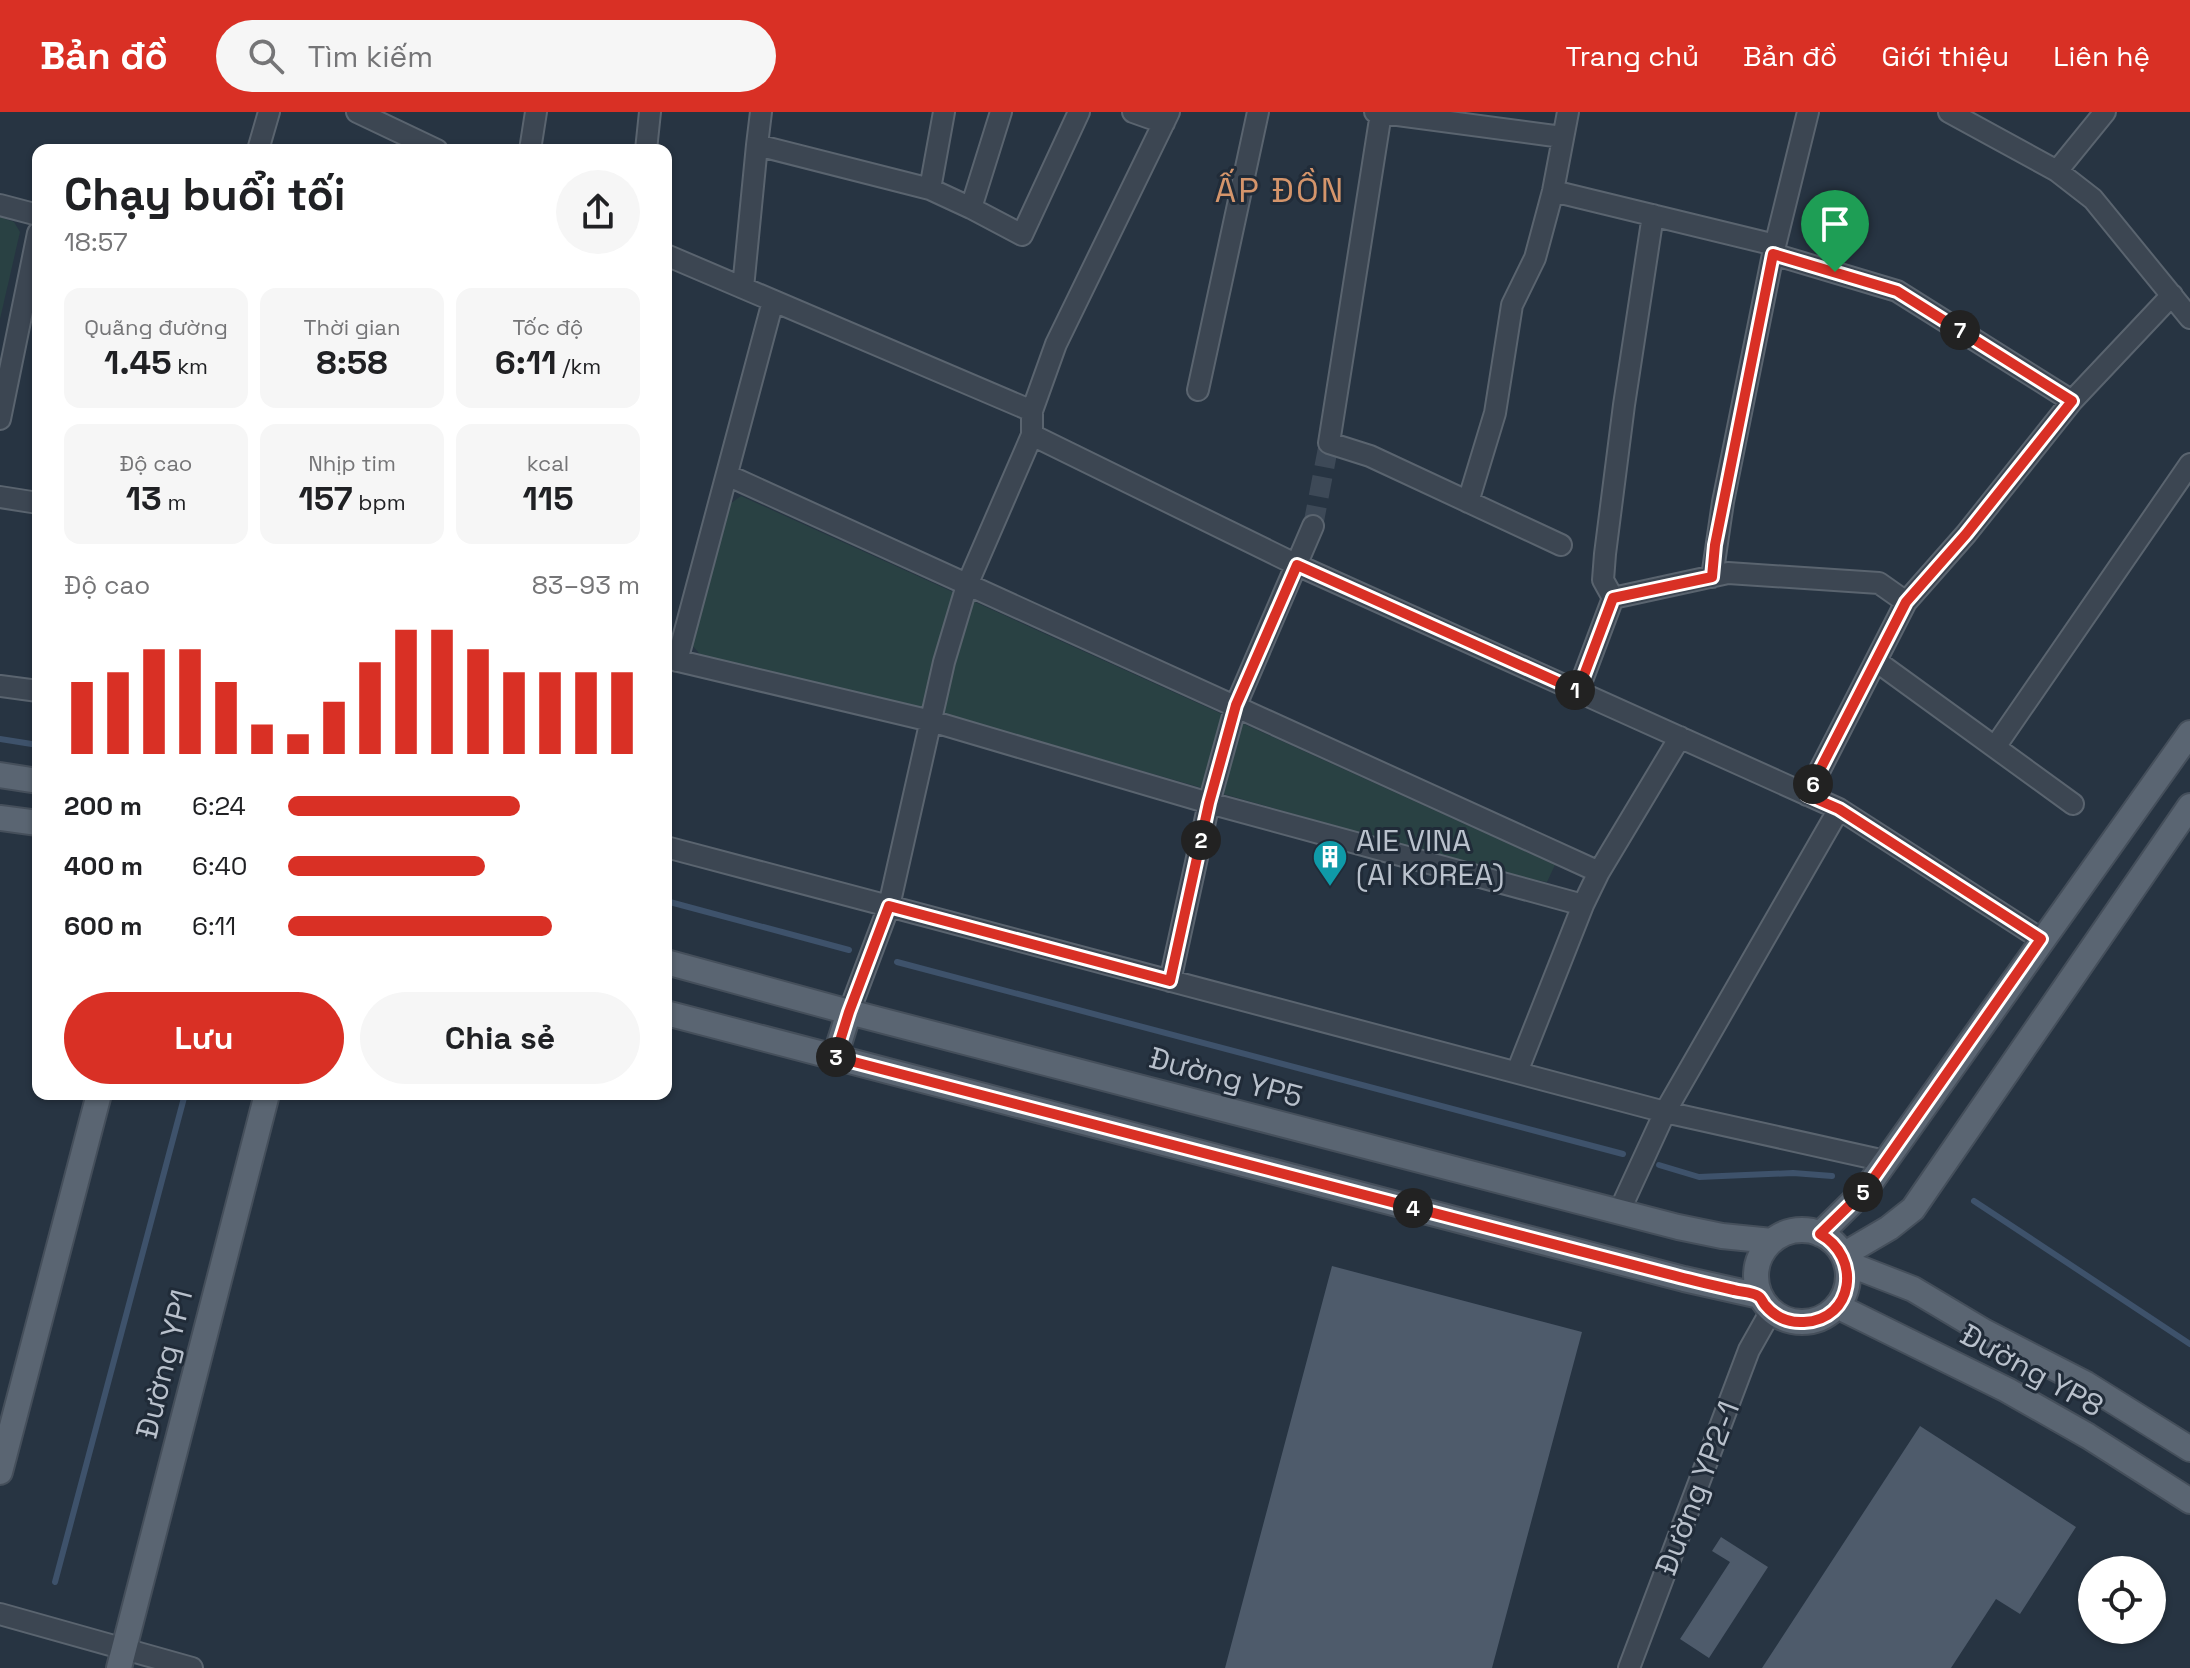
<!DOCTYPE html>
<html lang="vi">
<meta charset="utf-8">
<style>
body{margin:0;font-family:"Space Grotesk",sans-serif;background:#f6f6f6;color:#202124;height:100vh;display:flex;flex-direction:column;font-size:30px;white-space:nowrap}
*{box-sizing:border-box;margin:0}
p{font-size:26px;color:#757577}
.icon{flex:none;width:44px;height:44px;fill:none;stroke:currentColor;stroke-width:2;stroke-linecap:round;stroke-linejoin:round}
.map{position:relative;flex:1;overflow:hidden}
.side{position:absolute;left:32px;top:32px;width:640px;height:956px;display:flex;flex-direction:column;background:#fff;border-radius:16px;box-shadow:0 2px 6px #0004}
.side>*{flex:none}
.buttons{position:absolute;left:2078px;top:1444px;display:grid;gap:16px}
.buttons a{display:grid;place-items:center;width:88px;height:88px;border-radius:50%;background:#fff;box-shadow:0 2px 6px #0004;font-size:40px}
.pin{position:absolute;display:grid;place-items:center;width:68px;height:68px;color:#fff;margin:-82px -34px;border-radius:50% 50% 50% 0;rotate:-45deg;box-shadow:0 0 8px #0007}
.pin .icon{rotate:45deg}
.km{position:absolute;width:40px;height:40px;margin:-20px;border-radius:50%;background:#222;color:#fff;font-size:22px;line-height:40px;text-align:center}
.round{display:grid;place-items:center;flex:none;width:84px;height:84px;border-radius:42px;background:#f6f6f6}
.head{display:flex;align-items:center;justify-content:space-between;height:136px;padding:0 32px}
h1{font-size:44px;font-weight:700;line-height:60px}
.figures{display:grid;grid-template-columns:repeat(3,1fr);gap:12px;height:136px;padding:8px 32px}
.figures div{display:grid;align-content:center;border-radius:16px;background:#f6f6f6;text-align:center}
.figures b{font-size:34px;font-weight:700}
.figures small{font-size:22px;font-weight:400}
.figures p{font-size:22px}
.chart{height:224px;padding:16px 32px}
.chart p{display:flex;justify-content:space-between}
.chart svg{width:100%;height:144px;margin-top:8px;stroke:#d93025;stroke-width:6}
.action{display:flex;gap:16px;margin-top:auto;padding:16px 32px}
.action a{flex:1;height:92px;border-radius:48px;background:#d93025;color:#fff;font-size:32px;font-weight:700;line-height:92px;text-align:center}
.action a+a{background:#f6f6f6;color:#202124}
ul{padding:0 32px;list-style:none;font-size:26px}
li{display:grid;grid-template-columns:128px 96px 1fr;align-items:center;height:60px}
li i{height:20px;border-radius:10px;background:#d93025}
header{display:flex;align-items:center;gap:48px;box-sizing:border-box;height:112px;padding:0 40px;background:#d93025;color:#fff}
header strong{font-size:38px}
nav{display:flex;gap:44px;margin-inline-start:auto;font-size:28px}
.search{width:560px;height:72px;background:#f6f6f6;display:flex;align-items:center;gap:20px;box-sizing:border-box;padding:0 28px;border-radius:44px;color:#757577;font-size:30px}
.map>svg:first-child{display:block}
.green{fill:#294143}
.lines{fill:none;stroke-linecap:round;stroke-linejoin:round}
.stream{stroke:#3e526b;stroke-width:6}
.building{fill:#4e5b6b}
.minor-tunnel{stroke:#3d4957;stroke-width:20;stroke-dasharray:20 10;stroke-linecap:butt}
.minor-casing{stroke:#5a646f;stroke-width:24}
.major-casing{stroke:#454f5b;stroke-width:28}
.minor{stroke:#3c4652;stroke-width:20}
.major{stroke:#5a6572;stroke-width:24}
.route-casing{stroke:#fff;stroke-width:16}
.route{stroke:#d93025;stroke-width:10}
.labels{text-anchor:middle;dominant-baseline:central;stroke-width:6;stroke-linejoin:round;paint-order:stroke}
.poi-label{font-size:30px;fill:#b9c1cc;stroke:#202b38;text-anchor:start}
.street-label{font-size:30px;fill:#b9c1cc;stroke:#202b38}
.quarter-label{font-size:34px;letter-spacing:2px;fill:#d5956b;stroke:#202b38}
</style>
<header>
<strong>Bản đồ</strong>
<div class="search"><svg class="icon" aria-label="search" viewBox="0 0 24 24"><circle cx="10" cy="10" r="6"/><path d="M15 15l6 6"/></svg>Tìm kiếm</div>
<nav><a>Trang chủ</a><a>Bản đồ</a><a>Giới thiệu</a><a>Liên hệ</a></nav>
</header>
<div class="map">
<svg width="2190" height="1556" viewBox="0 0 2190 1556">
<rect width="100%" height="100%" fill="#273442"/>
<path class="green" d="M0 105 14 110 20 120 0 207Z
M741 384 1555 753 1547 770 1509 763 917 595 704 547 692 533 727 394Z"/>
<g class="lines">
<path class="stream" d="M0 627 38 633
M666 789 849 838
M897 850 1623 1042
M1659 1053 1699 1065 1793 1061 1832 1064
M1974 1089 2190 1232
M55 1470 185 982"/>
</g>
<path class="building" d="M1332 1154 1582 1220 1492 1556H1225Z
M1920 1314 2076 1415 2020 1502 1996 1487 1951 1556H1762Z
M1721 1425 1768 1455 1709 1546 1680 1527 1730 1450 1712 1439Z"/>
<g class="lines">
<path class="minor-tunnel" d="M1313 414 1329 331"/>
<defs>
<path id="minor" d="M357 0 437 38
M761 0 757 33 930 77 944 0
M1133 0 1164 11
M1375 0 1562 25
M1808 0 1773 142 1897 179 2072 289 2172 183
M1949 0 2057 59 2093 87 2190 206
M1381 1 1329 331 1370 344 1561 433
M258 38 269 0
M530 38 536 0
M646 38 650 0
M2057 59 2105 0
M930 77 971 96 1001 0
M1553 79 1775 133
M0 93 38 103
M971 96 1022 123 1079 0
M666 143 1032 299
M743 176 757 33
M1198 278 1258 0
M0 307 38 121
M1032 323 1297 453 1839 697 1665 1000 1619 1100
M727 363 1599 760
M0 385 38 391
M1468 390 1495 301 1512 193 1535 146 1553 79 1568 0
M1712 465 1723 390 1773 142
M1613 486 1603 468 1605 442 1624 293 1653 103
M1906 490 1966 422 2072 289
M666 546 931 609 1209 691 1583 793
M677 549 773 189
M1876 549 2073 692
M0 574 38 579
M1578 579 1613 486 1728 461 1879 471 1906 490 1807 683
M1995 635 2190 352
M1839 697 2041 827
M666 735 1665 1000 1885 1049
M1170 869 1209 691 1236 593 1313 414
M849 900 889 794 944 550 967 473 1032 323V299L1056 232 1169 0
M1517 960 1583 793 1599 760 1680 625
M0 1502 192 1556
M1629 1556 1749 1238 1771 1199"/>
<path id="major" d="M0 663 38 669
M0 706 38 711
M666 850 849 900 1678 1115 1722 1124 1772 1129
M666 901 1684 1167 1760 1184
M835 945 849 900
M1756 1164a46 46 0 1 1 92 0a46 46 0 1 1-92 0Z
M1820 1122 1866 1077 2190 621
M1843 1143 1889 1116 1913 1097 2190 694
M1846 1151 1913 1177 1985 1220 2086 1272 2190 1337
M1837 1194 2007 1278 2088 1324 2190 1389
M0 1360 99 982
M119 1556 267 982"/>
</defs>
<use href="#minor" class="minor-casing"/>
<use href="#major" class="major-casing"/>
<use href="#minor" class="minor"/>
<use href="#major" class="major"/>
</g>
<g class="lines">
<defs>
<path id="route" d="M1773 142 1897 179 2072 289 1966 422 1906 490 1807 683 1839 697 2041 827 1866 1077 1820 1122C1862 1145 1854 1208 1804 1210 1789 1211 1775 1205 1765 1193 1763 1191 1761 1185 1758 1184 1752 1180 1741 1180 1734 1178 1712 1173 1690 1168 1668 1162L835 945 849 900 889 794 1170 869 1209 691 1236 593 1297 453 1578 579 1613 486 1712 465 1715 433Z"/>
</defs>
<use href="#route" class="route-casing"/>
<use href="#route" class="route"/>
</g>
<defs>
<symbol id="building-pin" viewBox="-11 -11 22 30"><path d="M0 17L-7.5 6A9.5 9.5 0 1 1 7.5 6Z" fill="#0f9aa8" stroke="#202b38"/><path d="M-4-6H4V6H1V3H-1V6H-4ZM-2.5-4.3h1.7v1.8h-1.7ZM.8-4.3h1.7v1.8H.8ZM-2.5-1h1.7V.8h-1.7ZM.8-1h1.7V.8H.8Z" fill="#fff"/></symbol>
</defs>
<g fill-rule="evenodd">
<use href="#building-pin" x="1310" y="725" width="40" height="54"/>
</g>
<g class="labels">
<g class="poi-label">
<text x="1356" y="728">AIE VINA<tspan x="1356" dy="34">(AI KOREA)</tspan></text>
</g>
<g class="street-label">
<text transform="translate(1226 965) rotate(15)">Đường YP5</text>
<text transform="translate(164 1252) rotate(-76)">Đường YP1</text>
<text transform="translate(2032 1258) rotate(29)">Đường YP8</text>
<text transform="translate(1697 1376) rotate(-69)">Đường YP2-1</text>
</g>
<g class="quarter-label">
<text x="1280" y="78">ẤP ĐỒN</text>
</g>
</g>
</svg>
<div class="buttons">
<a><svg class="icon" aria-label="locate" viewBox="0 0 24 24"><circle cx="12" cy="12" r="6"/><path d="M12 2v4M12 18v4M2 12h4M18 12h4"/></svg></a>
</div>
<div class="pin" style="left:1835px;top:160px;background:#1e9e55"><svg class="icon" aria-label="arrive" viewBox="0 0 24 24"><path d="M6 21V4h12l-3 4 3 4H6"/></svg></div>
<b class="km" style="left:1575px;top:578px">1</b>
<b class="km" style="left:1201px;top:728px">2</b>
<b class="km" style="left:836px;top:945px">3</b>
<b class="km" style="left:1413px;top:1096px">4</b>
<b class="km" style="left:1863px;top:1080px">5</b>
<b class="km" style="left:1813px;top:672px">6</b>
<b class="km" style="left:1960px;top:218px">7</b>
<section class="side">
<div class="head"><div><h1>Chạy buổi tối</h1><p>18:57</p></div><a class="round"><svg class="icon" aria-label="share" viewBox="0 0 24 24"><path d="M12 15V3M7 8l5-5 5 5M5 13v7h14v-7"/></svg></a></div>
<div class="figures">
<div><p>Quãng đường</p><b>1.45<small> km</small></b></div>
<div><p>Thời gian</p><b>8:58</b></div>
<div><p>Tốc độ</p><b>6:11<small> /km</small></b></div>
</div>
<div class="figures">
<div><p>Độ cao</p><b>13<small> m</small></b></div>
<div><p>Nhịp tim</p><b>157<small> bpm</small></b></div>
<div><p>kcal</p><b>115</b></div>
</div>
<div class="chart"><p><span>Độ cao</span>83–93 m</p>
<svg viewBox="0 0 160 44" preserveAspectRatio="none"><path d="M5 44V22M15 44V19M25 44V12M35 44V12M45 44V22M55 44V35M65 44V38M75 44V28M85 44V16M95 44V6M105 44V6M115 44V12M125 44V19M135 44V19M145 44V19M155 44V19"/></svg>
</div>
<ul>
<li><b>200 m</b>6:24<i style="width:66%"></i></li>
<li><b>400 m</b>6:40<i style="width:56%"></i></li>
<li><b>600 m</b>6:11<i style="width:75%"></i></li>
</ul>
<div class="action"><a>Lưu</a><a>Chia sẻ</a></div>
</section>
</div>
